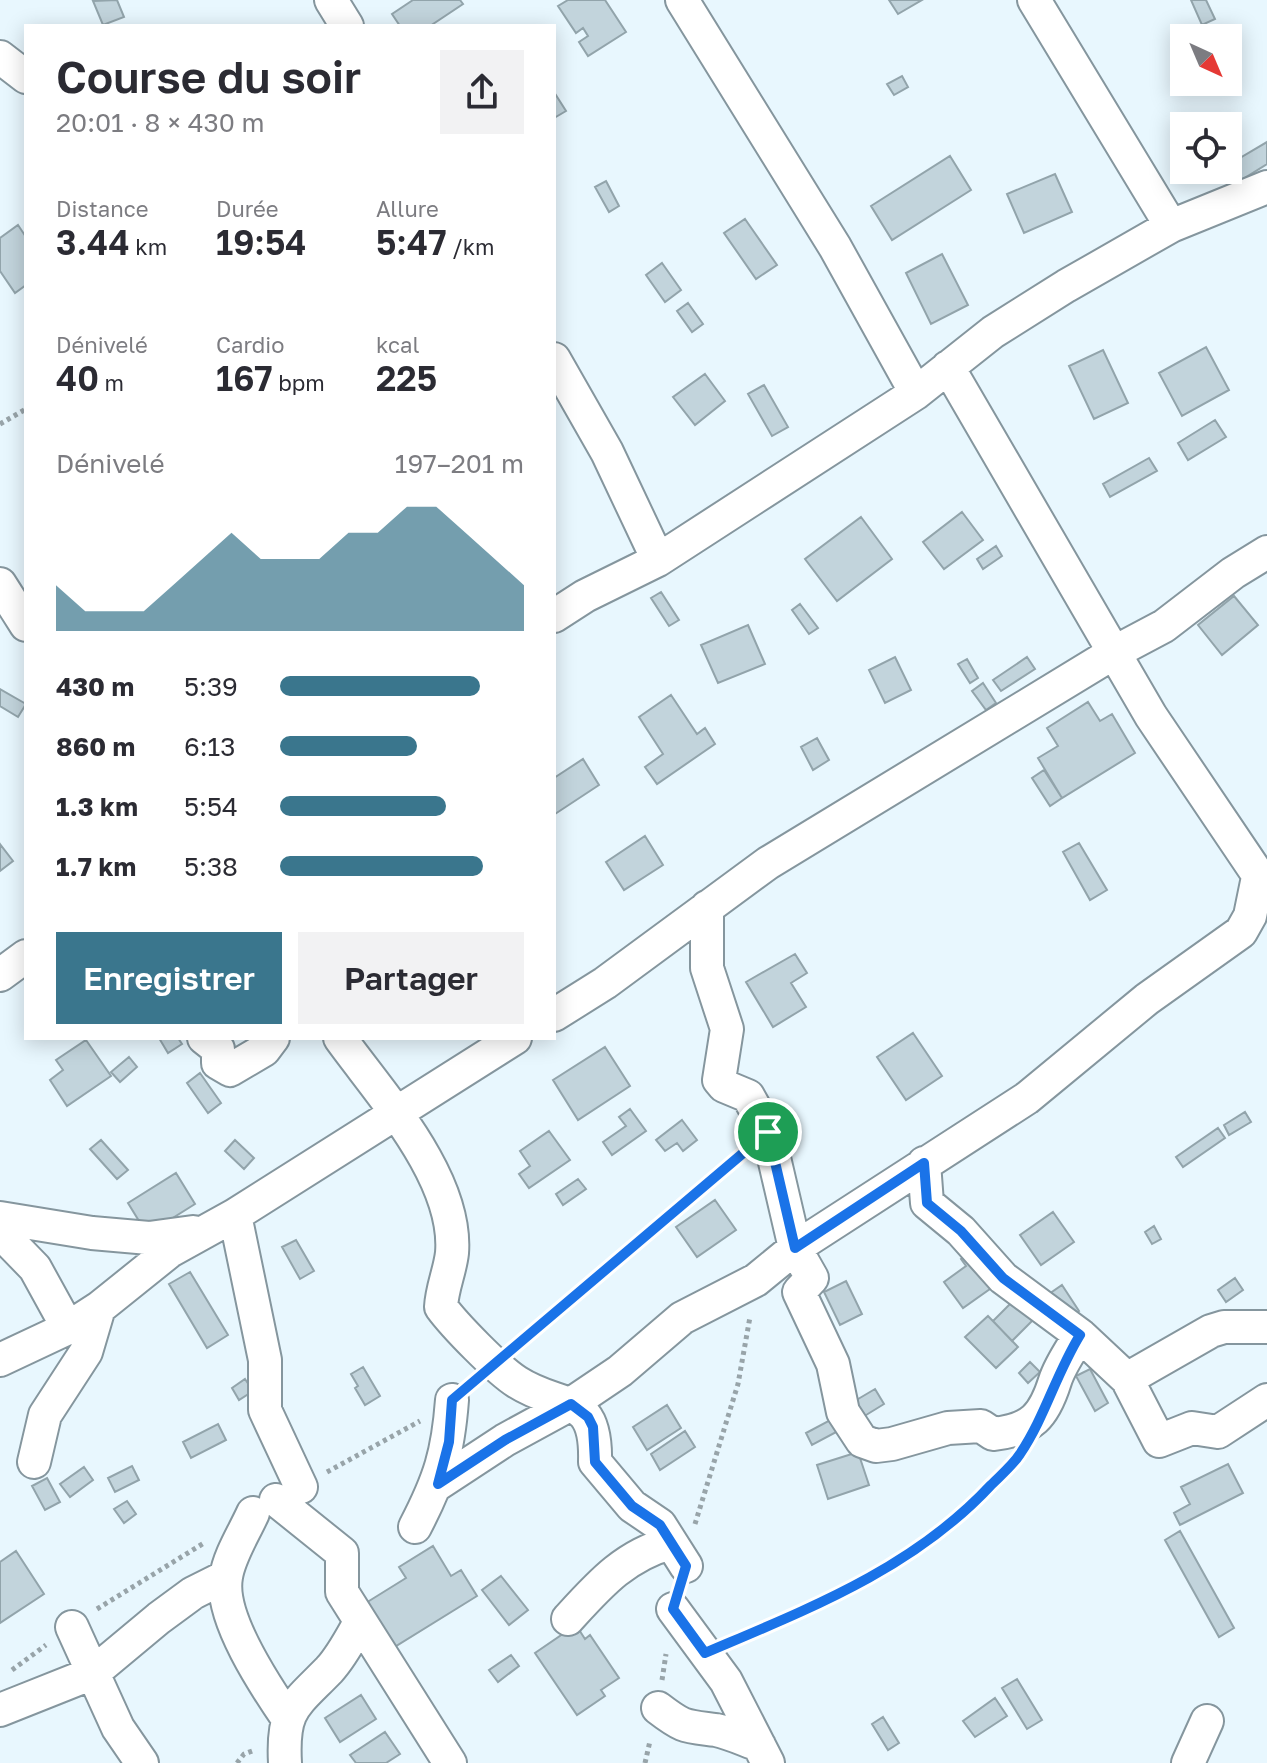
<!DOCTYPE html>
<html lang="fr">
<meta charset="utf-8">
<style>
body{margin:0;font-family:"Golos Text",sans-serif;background:#f2f2f3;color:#2b2b33;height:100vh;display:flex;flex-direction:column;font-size:30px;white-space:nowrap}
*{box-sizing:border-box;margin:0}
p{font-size:26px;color:#7c7c81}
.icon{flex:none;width:44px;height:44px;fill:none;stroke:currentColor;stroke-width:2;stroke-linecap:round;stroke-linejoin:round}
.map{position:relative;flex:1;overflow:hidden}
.panel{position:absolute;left:24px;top:24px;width:532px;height:1016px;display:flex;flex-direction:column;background:#fff;border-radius:0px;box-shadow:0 4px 20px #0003}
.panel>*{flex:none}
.needle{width:52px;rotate:136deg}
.tools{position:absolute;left:1170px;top:24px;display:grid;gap:16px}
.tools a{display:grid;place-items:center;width:72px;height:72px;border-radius:0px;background:#fff;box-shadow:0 4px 20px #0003;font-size:40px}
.pin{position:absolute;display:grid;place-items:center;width:68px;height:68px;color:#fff;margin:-34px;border:4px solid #fff;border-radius:50%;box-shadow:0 2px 8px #0007}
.round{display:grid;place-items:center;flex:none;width:84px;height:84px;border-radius:0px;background:#f2f2f3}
.summary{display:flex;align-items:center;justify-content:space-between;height:136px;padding:0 32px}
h1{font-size:44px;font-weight:600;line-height:60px}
.figures{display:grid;grid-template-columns:repeat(3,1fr);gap:12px;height:136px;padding:8px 32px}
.figures div{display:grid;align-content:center}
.figures b{font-size:34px;font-weight:600}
.figures small{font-size:22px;font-weight:400}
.figures p{font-size:22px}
.chart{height:224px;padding:16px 32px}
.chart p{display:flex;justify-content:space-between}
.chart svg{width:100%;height:144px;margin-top:8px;fill:#3a768d;opacity:.7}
.cta{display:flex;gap:16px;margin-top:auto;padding:16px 32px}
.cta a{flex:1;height:92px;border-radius:0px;background:#3a768d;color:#fff;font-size:32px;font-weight:600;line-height:92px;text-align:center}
.cta a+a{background:#f2f2f3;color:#2b2b33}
ul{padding:0 32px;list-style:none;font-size:26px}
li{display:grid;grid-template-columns:128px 96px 1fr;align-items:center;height:60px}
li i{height:20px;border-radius:10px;background:#3a768d}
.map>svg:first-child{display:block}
.building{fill:#c2d4dc;stroke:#92a4ab;stroke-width:2}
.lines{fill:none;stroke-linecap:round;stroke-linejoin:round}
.minor-casing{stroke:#85969e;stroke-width:36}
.path{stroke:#98a4a9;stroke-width:5;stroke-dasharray:4 4;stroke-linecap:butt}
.minor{stroke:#fff;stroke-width:32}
.route-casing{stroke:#fff;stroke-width:16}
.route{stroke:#1a73e8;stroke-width:10}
</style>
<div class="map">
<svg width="1267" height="1763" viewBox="0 0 1267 1763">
<rect width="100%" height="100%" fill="#e8f7fe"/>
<path class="building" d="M117 0 124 17 103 25 93 1Z
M413 0H460L463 4 430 26H400L392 14Z
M568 0H605L626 32 588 56 579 42 588 36 583 28 576 33 558 6Z
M889 0H922L898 14Z
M1191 0H1206L1215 19 1202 25Z
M902 76 908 87 894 95 887 84Z
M554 92 566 111 554 118Z
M1267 142V164L1238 182 1228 165Z
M950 156 971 190 892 240 871 206Z
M1055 174 1072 212 1024 233 1007 194Z
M606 181 619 206 609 212 595 187Z
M745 219 777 265 756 279 724 233Z
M18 225 26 237V285L15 293 0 271V238Z
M942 254 968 305 931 324 906 273Z
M662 263 681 290 665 302 646 275Z
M688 303 703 324 692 332 677 311Z
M1206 347 1229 390 1182 416 1159 373Z
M1103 350 1128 403 1094 419 1069 366Z
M705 374 725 401 695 425 673 397Z
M764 385 788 427 772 436 748 394Z
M1215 420 1226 437 1188 460 1178 443Z
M1149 458 1157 471 1110 497 1103 484Z
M962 512 983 540 944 569 923 542Z
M861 517 892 559 837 601 805 559Z
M996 546 1002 556 983 569 977 559Z
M661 592 679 620 669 626 651 598Z
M1234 596 1258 625 1222 655 1198 625Z
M800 604 818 628 809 634 792 610Z
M748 625 765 664 718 683 701 645Z
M895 657 911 690 885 703 869 670Z
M1027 657 1035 669 1001 691 993 680Z
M967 659 978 678 970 683 958 664Z
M983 683 996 703 986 710 972 691Z
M0 689 26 704 18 717 0 706Z
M671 695 697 734 705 728 715 744 657 784 645 767 663 754 639 717Z
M1088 702 1100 721 1112 714 1135 753 1062 798 1038 758 1058 746 1047 728Z
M817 738 829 760 813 770 801 747Z
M583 759 599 785 555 814 554 778Z
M1044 770 1062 798 1050 806 1032 778Z
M645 836 663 865 624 890 606 862Z
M1079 843 1107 890 1090 900 1063 852Z
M0 844 13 861 0 871Z
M795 954 807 973 791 983 806 1007 773 1027 746 982Z
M913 1033 942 1076 906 1100 877 1057Z
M159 1038H178L182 1044 168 1053Z
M86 1040 111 1076 67 1106 50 1080 63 1070 56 1060Z
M605 1047 630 1086 578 1120 553 1080Z
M129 1057 137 1067 120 1082 111 1072Z
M200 1073 221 1103 208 1113 187 1083Z
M630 1109 646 1131 612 1155 603 1142 626 1126 619 1117Z
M1245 1112 1251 1122 1229 1135 1224 1125Z
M682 1120 697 1140 683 1151 677 1143 665 1151 656 1140Z
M1218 1128 1225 1138 1183 1167 1176 1157Z
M549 1131 570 1160 529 1188 519 1174 530 1166 520 1151Z
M101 1140 128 1170 117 1179 90 1149Z
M235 1140 254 1158 244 1169 225 1151Z
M176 1173 195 1204 147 1234 128 1203Z
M578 1179 586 1189 563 1205 556 1194Z
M715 1200 736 1230 697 1257 676 1227Z
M1053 1212 1074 1242 1041 1265 1020 1235Z
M1154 1226 1161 1239 1152 1244 1145 1232Z
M296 1240 314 1271 300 1279 282 1247Z
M973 1250 997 1284 963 1308 944 1282 966 1266 961 1259Z
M190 1272 228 1335 207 1348 169 1284Z
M1235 1278 1243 1290 1226 1302 1218 1290Z
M846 1281 862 1314 840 1325 824 1292Z
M1062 1285 1079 1311 1067 1319 1049 1294Z
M1017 1297 1036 1317 1012 1341 993 1321Z
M988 1316 1018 1347 996 1368 965 1337Z
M1030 1362 1040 1372 1028 1383 1019 1373Z
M363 1367 380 1396 365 1405 355 1388 358 1386 351 1374Z
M1090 1369 1108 1403 1095 1411 1076 1376Z
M245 1379 253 1391 239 1400 232 1388Z
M875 1389 884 1404 858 1420 848 1405Z
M667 1405 681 1428 647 1450 633 1427Z
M834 1418 840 1430 812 1445 806 1433Z
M218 1424 226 1440 191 1458 183 1442Z
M685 1431 695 1447 660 1470 651 1454Z
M858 1452 869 1485 828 1499 817 1465Z
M1228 1464 1243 1493 1180 1525 1174 1513 1190 1504 1181 1487Z
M132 1466 139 1480 115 1492 108 1478Z
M84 1467 93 1480 70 1497 60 1484Z
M47 1478 60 1502 45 1510 32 1486Z
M127 1501 136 1514 124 1523 114 1509Z
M1180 1531 1234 1628 1219 1637 1165 1540Z
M433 1546 451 1576 461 1570 477 1596 388 1651 361 1606 406 1578 399 1567Z
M16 1551 44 1594 0 1623V1562Z
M501 1576 528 1610 509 1625 482 1590Z
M576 1625 585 1639 590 1635 619 1678 601 1690 605 1696 577 1715 535 1653Z
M511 1655 519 1666 498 1682 489 1670Z
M1017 1679 1042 1720 1027 1729 1002 1688Z
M361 1695 376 1719 340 1742 325 1718Z
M995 1698 1007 1716 975 1737 963 1721Z
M883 1717 899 1743 888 1750 872 1724Z
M385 1732 400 1754 386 1763H356L350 1755Z"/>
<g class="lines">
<defs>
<path id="minor" d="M331 0 347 26
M682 0 835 247 916 393
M1034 0 1171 226
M0 57 26 77
M554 359 607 452 658 560 916 393 993 332 1066 286 1171 226 1267 187
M948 367 1151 716 1267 888
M0 584 26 625
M554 616 585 596 658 560
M707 907V968L727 1029 719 1080 724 1086 748 1096 768 1132 795 1248 812 1278 799 1292 833 1364 843 1412 862 1441 876 1446 892 1444 948 1428 981 1426 993 1434C1032 1430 1044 1416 1055 1381 1060 1365 1071 1350 1080 1335
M0 975 26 956
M554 1015 605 983 768 863 1115 652 1164 626 1233 573 1267 552
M204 1038 218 1049V1063L230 1070 264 1050 273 1038
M340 1038C381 1095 458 1178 452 1253 450 1271 442 1288 441 1307 455 1326 498 1370 517 1382 562 1411 597 1391 595 1462L632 1506 660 1525 686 1566
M924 1163 927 1203 961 1231 1003 1278 1080 1335 1127 1379 1159 1441 1192 1428 1218 1432 1267 1400
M235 1215 265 1360V1410L301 1487
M0 1218 92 1233 149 1238 193 1232
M0 1232 35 1268 68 1328
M0 1360 68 1328 99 1308 170 1251 235 1215 515 1038
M1127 1379 1211 1331 1224 1327H1267
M34 1462 45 1415 86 1352 99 1308
M438 1484 505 1440 571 1404 620 1371 682 1318 756 1280 795 1248 1027 1098 1147 999 1241 932 1250 916 1258 877
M276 1500 342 1553V1592L450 1763
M253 1513C244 1533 229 1556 226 1577 219 1617 266 1687 288 1719
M415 1527C440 1479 448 1453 452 1400
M673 1609 726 1681 768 1763
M568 1619C599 1585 625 1555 671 1543
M72 1627 118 1728 142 1763
M658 1708C684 1728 685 1726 716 1730 730 1733 745 1740 759 1745
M0 1710 93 1673 159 1618 193 1593 225 1577
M285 1763C282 1709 294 1706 329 1670 342 1656 351 1638 360 1622
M1188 1763 1207 1721"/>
</defs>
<use href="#minor" class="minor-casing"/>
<path class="path" d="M0 424 26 409
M518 1343 743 1153
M327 1472 420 1421
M695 1524 738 1384 750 1317
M97 1609 204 1543
M733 1641C774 1624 818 1608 857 1586 916 1553 966 1513 1011 1464
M12 1670 46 1645
M662 1680 666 1654
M237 1763 244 1754 255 1750
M645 1763 650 1741"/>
<use href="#minor" class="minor"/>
</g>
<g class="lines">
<defs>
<path id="route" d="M768 1132 795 1248 924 1163 927 1203 961 1231 1003 1278 1080 1335C1056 1374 1045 1417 1020 1454 1013 1465 1001 1475 991 1485 913 1569 808 1609 705 1653L673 1609 686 1566 660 1525 632 1506 595 1462 593 1427 588 1417 571 1404 505 1440 438 1484 449 1442 452 1400Z"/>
</defs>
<use href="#route" class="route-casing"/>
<use href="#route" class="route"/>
</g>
</svg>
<div class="tools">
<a><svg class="needle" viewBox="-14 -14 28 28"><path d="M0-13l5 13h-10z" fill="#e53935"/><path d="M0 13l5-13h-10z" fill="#7c7c81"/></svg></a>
<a><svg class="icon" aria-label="locate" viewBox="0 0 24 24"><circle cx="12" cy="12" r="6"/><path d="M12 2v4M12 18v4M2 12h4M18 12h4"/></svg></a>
</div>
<div class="pin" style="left:768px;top:1132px;background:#1e9e55"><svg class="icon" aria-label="arrive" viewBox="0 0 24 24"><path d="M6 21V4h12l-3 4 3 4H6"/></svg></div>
<section class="panel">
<div class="summary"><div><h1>Course du soir</h1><p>20:01 · 8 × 430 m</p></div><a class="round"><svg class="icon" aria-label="share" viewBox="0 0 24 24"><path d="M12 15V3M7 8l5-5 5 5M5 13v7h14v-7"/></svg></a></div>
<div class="figures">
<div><p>Distance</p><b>3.44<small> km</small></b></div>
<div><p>Durée</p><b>19:54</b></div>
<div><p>Allure</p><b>5:47<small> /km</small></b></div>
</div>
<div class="figures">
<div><p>Dénivelé</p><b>40<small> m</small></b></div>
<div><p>Cardio</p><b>167<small> bpm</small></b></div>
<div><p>kcal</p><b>225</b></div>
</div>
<div class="chart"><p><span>Dénivelé</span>197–201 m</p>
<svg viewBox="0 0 160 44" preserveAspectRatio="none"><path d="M0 44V30L10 38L20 38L30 38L40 30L50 22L60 14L70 22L80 22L90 22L100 14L110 14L120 6L130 6L140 14L150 22L160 30V44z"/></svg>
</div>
<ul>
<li><b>430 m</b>5:39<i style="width:82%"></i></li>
<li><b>860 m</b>6:13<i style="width:56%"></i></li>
<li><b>1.3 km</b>5:54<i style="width:68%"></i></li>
<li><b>1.7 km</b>5:38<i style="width:83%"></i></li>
</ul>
<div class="cta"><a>Enregistrer</a><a>Partager</a></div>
</section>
</div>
